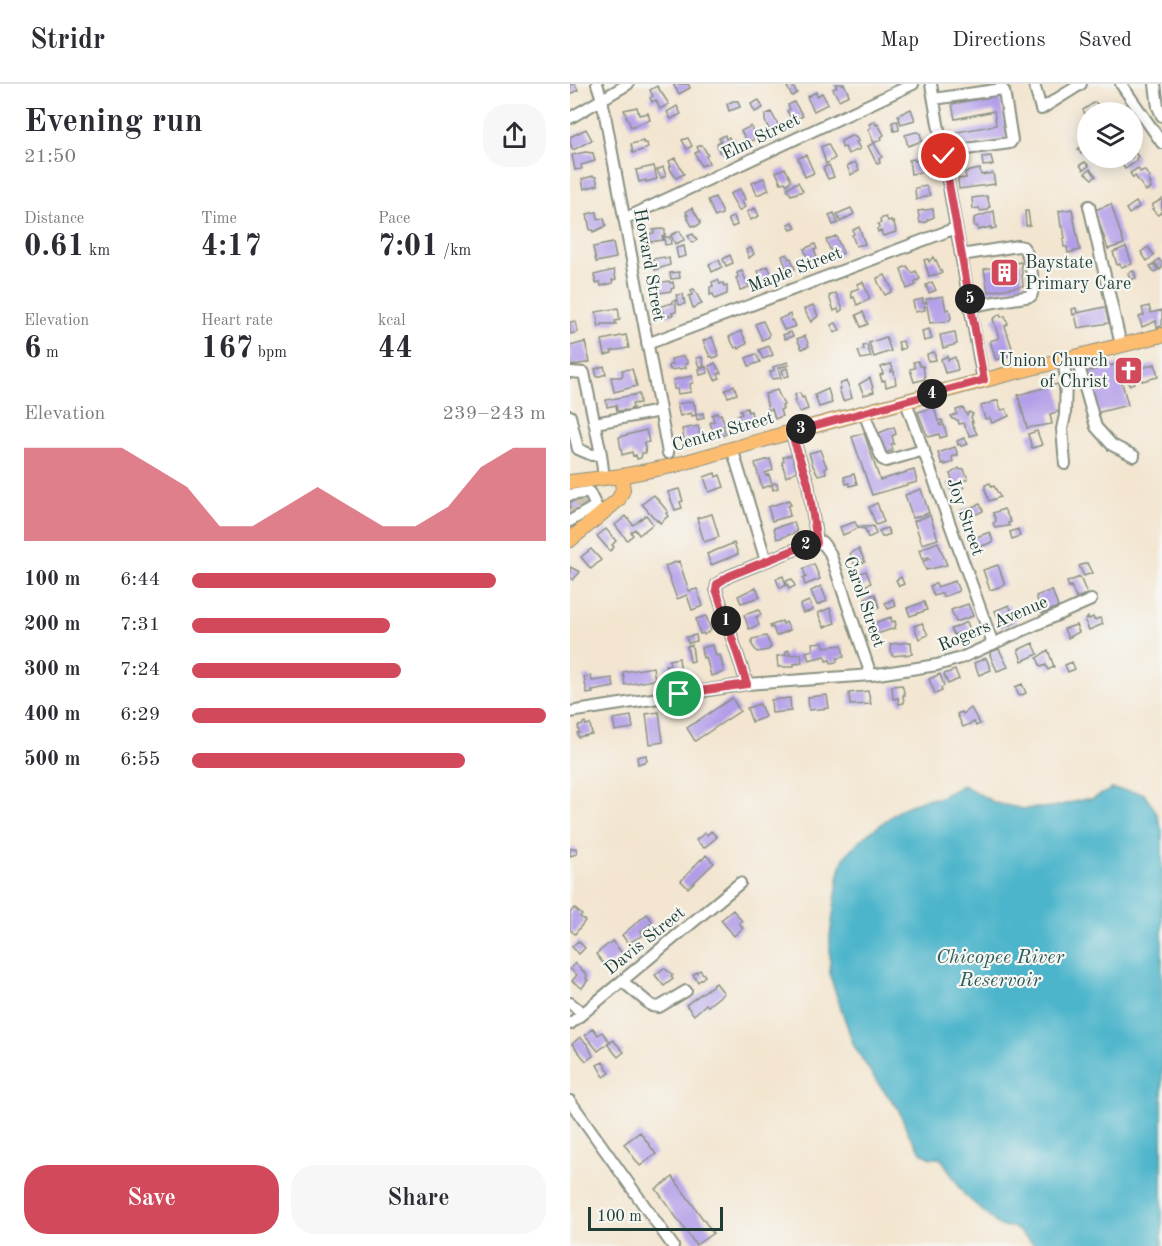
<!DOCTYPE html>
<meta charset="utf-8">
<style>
body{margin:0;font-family:"Old Standard TT",serif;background:#f7f7f7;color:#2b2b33;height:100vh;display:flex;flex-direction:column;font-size:22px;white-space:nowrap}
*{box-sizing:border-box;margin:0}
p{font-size:20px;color:#7c7c81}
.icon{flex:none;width:33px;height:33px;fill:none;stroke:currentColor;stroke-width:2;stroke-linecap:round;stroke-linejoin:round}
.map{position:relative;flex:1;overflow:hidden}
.panel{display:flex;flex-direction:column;background:#fff;width:570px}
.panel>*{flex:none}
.fabs{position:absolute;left:507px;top:18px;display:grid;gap:12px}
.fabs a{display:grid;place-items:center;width:66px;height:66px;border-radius:50%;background:#fff;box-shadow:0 3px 15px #0003;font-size:30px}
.scale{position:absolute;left:18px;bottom:15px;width:135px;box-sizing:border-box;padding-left:6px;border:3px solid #1f3d34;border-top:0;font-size:16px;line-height:21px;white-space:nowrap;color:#1f3d34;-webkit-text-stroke:4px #f6f6f2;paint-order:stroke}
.pin{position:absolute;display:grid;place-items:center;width:51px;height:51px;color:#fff;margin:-26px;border:3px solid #fff;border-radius:50%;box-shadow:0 2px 6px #0007}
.km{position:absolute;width:30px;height:30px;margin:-15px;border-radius:50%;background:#222;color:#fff;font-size:16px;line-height:30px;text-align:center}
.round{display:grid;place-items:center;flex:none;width:63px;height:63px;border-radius:24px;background:#f7f7f7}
.summary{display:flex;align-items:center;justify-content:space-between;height:102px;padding:0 24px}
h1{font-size:33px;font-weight:700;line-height:45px}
.stats{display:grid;grid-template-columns:repeat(3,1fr);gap:9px;height:102px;padding:6px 24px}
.stats div{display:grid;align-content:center}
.stats b{font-size:30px;font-weight:700}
.stats small{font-size:16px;font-weight:400}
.stats p{font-size:16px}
.chart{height:168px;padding:12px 24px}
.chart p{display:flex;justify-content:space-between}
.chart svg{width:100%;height:108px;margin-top:6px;fill:#d1495b;opacity:.7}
.primary-button{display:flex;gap:12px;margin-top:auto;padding:12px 24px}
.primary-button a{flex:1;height:69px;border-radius:24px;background:#d1495b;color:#fff;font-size:24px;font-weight:700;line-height:69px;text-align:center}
.primary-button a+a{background:#f7f7f7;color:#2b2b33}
ul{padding:0 24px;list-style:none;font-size:20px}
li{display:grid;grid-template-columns:96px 72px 1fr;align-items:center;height:45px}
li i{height:15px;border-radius:8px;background:#d1495b}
header{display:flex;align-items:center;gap:36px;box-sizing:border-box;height:84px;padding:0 30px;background:#fff;border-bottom:2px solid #e1e1e2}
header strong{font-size:28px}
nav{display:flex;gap:33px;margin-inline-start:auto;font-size:21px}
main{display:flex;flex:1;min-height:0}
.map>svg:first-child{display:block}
.water{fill:#4db5cb;stroke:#367980;stroke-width:1.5}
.building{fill:#b29de8}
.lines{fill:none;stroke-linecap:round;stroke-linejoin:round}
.minor-tunnel{stroke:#c9c3b0;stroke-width:10;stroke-dasharray:10 5;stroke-linecap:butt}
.minor-casing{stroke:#899182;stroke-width:14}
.major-casing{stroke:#899182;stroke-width:16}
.minor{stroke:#fff;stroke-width:10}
.major{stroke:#fcbd6f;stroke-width:14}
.route-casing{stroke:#fff;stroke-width:12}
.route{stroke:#d1495b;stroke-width:8}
.labels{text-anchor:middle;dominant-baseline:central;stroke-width:4.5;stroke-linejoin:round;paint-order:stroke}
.street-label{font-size:18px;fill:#1f3d34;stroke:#f6f6f2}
.poi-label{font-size:18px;fill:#1f3d34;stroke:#f6f6f2;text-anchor:start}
.water-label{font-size:20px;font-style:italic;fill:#2a5b5a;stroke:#f6f6f2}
</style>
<header>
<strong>Stridr</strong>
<nav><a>Map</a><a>Directions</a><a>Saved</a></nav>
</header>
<main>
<section class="panel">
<div class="summary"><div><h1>Evening run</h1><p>21:50</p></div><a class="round"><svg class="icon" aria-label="share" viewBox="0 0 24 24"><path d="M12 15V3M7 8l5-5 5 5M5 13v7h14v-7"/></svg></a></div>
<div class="stats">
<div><p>Distance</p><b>0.61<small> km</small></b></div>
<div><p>Time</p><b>4:17</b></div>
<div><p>Pace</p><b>7:01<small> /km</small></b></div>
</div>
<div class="stats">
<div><p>Elevation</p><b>6<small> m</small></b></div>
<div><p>Heart rate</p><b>167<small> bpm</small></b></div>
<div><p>kcal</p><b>44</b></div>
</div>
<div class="chart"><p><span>Elevation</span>239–243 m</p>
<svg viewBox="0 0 160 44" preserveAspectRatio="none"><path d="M0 44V6L10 6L20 6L30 6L40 14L50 22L60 38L70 38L80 30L90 22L100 30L110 38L120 38L130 30L140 14L150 6L160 6V44z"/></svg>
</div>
<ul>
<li><b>100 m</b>6:44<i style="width:86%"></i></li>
<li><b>200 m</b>7:31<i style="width:56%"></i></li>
<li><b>300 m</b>7:24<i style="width:59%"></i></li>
<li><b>400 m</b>6:29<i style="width:100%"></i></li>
<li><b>500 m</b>6:55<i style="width:77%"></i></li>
</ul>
<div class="primary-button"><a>Save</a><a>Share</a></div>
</section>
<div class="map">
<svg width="592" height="1162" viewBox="0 0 592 1162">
<rect width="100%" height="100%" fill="#f6f6f2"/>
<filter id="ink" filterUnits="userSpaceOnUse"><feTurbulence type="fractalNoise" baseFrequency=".0167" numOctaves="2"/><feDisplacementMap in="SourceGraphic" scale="12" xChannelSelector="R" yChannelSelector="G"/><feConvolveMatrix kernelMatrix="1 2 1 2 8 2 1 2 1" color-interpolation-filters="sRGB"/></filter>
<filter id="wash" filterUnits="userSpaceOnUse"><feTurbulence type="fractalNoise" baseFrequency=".008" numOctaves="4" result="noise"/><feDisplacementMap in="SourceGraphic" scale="24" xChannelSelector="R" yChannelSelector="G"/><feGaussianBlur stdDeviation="1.35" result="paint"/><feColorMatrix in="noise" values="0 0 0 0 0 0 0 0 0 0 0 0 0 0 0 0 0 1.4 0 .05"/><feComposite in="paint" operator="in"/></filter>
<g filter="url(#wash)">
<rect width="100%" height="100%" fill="#f3e5cf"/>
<path class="water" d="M393 701 425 719 453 725 484 723 515 715H522L542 705 573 709 586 727 592 747V1162H466L443 1143H433L427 1140 394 1110 373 1077 369 1074H361L352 1069 338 1049 328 1024 307 998 284 962 260 892V852L269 790 273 776 280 766 294 753 331 725 355 715 368 714Z"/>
<g id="blocks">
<path class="building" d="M0 0H5L8 6 0 10Z
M103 0H118L120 4 109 10Z
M265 0H274L279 11 269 16 263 5 267 3Z
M222 1 227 9 222 12 217 3Z
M87 2 99 20 90 25 86 16 82 18 80 14 83 12 80 6Z
M246 8 247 12 252 9 258 20 244 27 237 13Z
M430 11 437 54 390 63 387 48 426 41 424 27 385 35 382 20Z
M189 16 193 24 185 28 181 20Z
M163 17H168L170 23 159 27 157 20Z
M224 18 233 32 223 37 217 27 220 25 218 21Z
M525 18 535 28H518V41L514 35 517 33 513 26Z
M107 22 111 30 101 35 97 28Z
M67 23 69 31 78 29 80 36 61 43 54 26Z
M341 25 345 36 331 40 328 31Z
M201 28 210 44 201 49 195 37V31Z
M305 37 306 41 308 40 314 51 311 53 312 55 304 59 298 45 301 43 299 40Z
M328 37 329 46 324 47 322 38Z
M181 42 185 55 178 59 171 47Z
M16 45 22 56 3 66 0 59V53Z
M346 48 350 49 352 57 338 62 335 51Z
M155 51 156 55 159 53 161 57 163 56 164 64 153 70 151 67 149 68 147 59 151 57 149 54Z
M283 51 289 57 286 58 290 65 278 70 275 63 272 64 271 57Z
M118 54 122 62 117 65 112 56Z
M73 57V59H77L78 64 63 69 61 60Z
M304 59 312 73 309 75 310 79 307 80 298 62Z
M258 60 265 74 256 80 251 63Z
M515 60 518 65 511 70 508 65Z
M132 61 138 71 136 72 139 79 131 82 125 69 129 67 127 63Z
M564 67 568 73 566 75 567 77 555 85 548 74H562Z
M15 68 23 69 25 77 11 81 12 85 5 86 2 71Z
M236 71 244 89 235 93 228 74Z
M421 72 423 81 413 82 412 73Z
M105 74 114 90 106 94 99 83 101 82 99 77Z
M344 75 345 77 355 75 357 87 341 90 339 76Z
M285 78 289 86 281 91 277 82Z
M515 78 519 82 513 86 510 81Z
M259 81 264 93 258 95 253 84Z
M84 82 87 95 76 98V96L69 98 66 86Z
M93 83 96 92 91 94 87 86Z
M215 84 221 96 217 101 215 98 211 99 206 88Z
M568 84 570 88 574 86 580 93 578 95 581 100 579 101 581 104 576 107 565 92 563 94 560 89Z
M410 85 411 91 423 89 425 100 389 105 388 95 396 94 395 88Z
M520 85 526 92 522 95 515 89Z
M23 92 26 93 28 101 14 105 12 95Z
M194 94 199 106 187 111 182 99Z
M228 98 233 107 221 111 217 104Z
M356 102 360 111 346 116 345 104Z
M170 105 175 115 172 117 175 123 169 127 160 110Z
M417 112 420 123H418V126L410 127 409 124 403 125 402 114Z
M145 113 152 127V130L145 133 138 116Z
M592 115V128L588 131 582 125 584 124 582 121Z
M566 118 569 123 559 130 556 125Z
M541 120 554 160 538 165 525 126Z
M122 124 130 137V140L125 143 124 141 122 142 116 131H118L116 128Z
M185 124 189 132 181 136 177 128Z
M281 124 284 130 270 138 267 130Z
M363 125 364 133 357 136V138L350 139 348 127Z
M502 125 510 166 498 169 497 163H494L493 155 495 154 493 143H491L489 127Z
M424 127 426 144 421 145V143L408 146 407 142H404V134Z
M455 127H458L460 141 456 142Z
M27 128 28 135 34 134 36 142 23 148V146H20L17 130Z
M264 129 268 139 263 141 259 131Z
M164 132 167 141 162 143 158 135Z
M316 133 318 137 321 136 322 139 324 138 326 148 313 152 311 147 308 148 307 145 309 144 308 140 311 139 310 135Z
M223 138 226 144 221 146 218 140Z
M289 143 295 160 286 162 282 151 284 150 283 146Z
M92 145 95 146V151L92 152 93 156 80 158 79 150 84 149 83 146Z
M110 147 114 156 105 160 101 151Z
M123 150 127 156 122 159 118 152Z
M266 152 273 169 266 172H263L256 156Z
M94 153H100L101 160 95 161Z
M43 159 46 174 26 178 23 163Z
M245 160 247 165 244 166 249 178 240 181 234 165Z
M114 162 116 172 108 174 106 164Z
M556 163 562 180 551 183 550 180 547 181 543 168Z
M578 163 584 171 577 177 571 168Z
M181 164 184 170 179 174 176 166Z
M217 170 219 175 221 174 225 185 217 188 212 172Z
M160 171 163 179 156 182 153 175Z
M94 173 95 175 99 174 100 181 85 186 83 175Z
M363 173 365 177 366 176 372 189 359 192 354 176 358 175 359 178Z
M589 175 592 179V184L590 186 585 178Z
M149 176 152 183 142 188 139 180Z
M451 178 453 202 418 208 414 185Z
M584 180 588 186 584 188 580 182Z
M198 182 203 193 194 199 188 187Z
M337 182 342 189 346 187 350 195 344 198 346 201 337 205 331 185Z
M44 186 46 195 42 196 43 199 31 202 30 198 26 199 24 191Z
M172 187 179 203 170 206 166 194 168 193 167 189Z
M564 187 566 194 560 196 558 189Z
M109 188 110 194 101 195 100 189Z
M315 191 322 205 321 208 315 211 308 198 307 194Z
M148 196 150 200 153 199 154 202 157 201V210L145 215 143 210 140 211V203L143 202 142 198Z
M99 197 100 199 103 198 104 204 101 205V207L89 209 88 199Z
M293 198 300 215 287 221 284 213 282 214 281 207 289 204 287 200Z
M362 198 366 206 359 209 356 201Z
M124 205 132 220 123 224 119 212 122 211 121 206Z
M266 209 272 223V226L269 228 268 225 264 227 259 212Z
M113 210 115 220 109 221 106 211Z
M373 212 376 226 379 225 381 234 379 237 360 239 357 222H354L355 226 345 228 343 217 353 215V219H357L356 215Z
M106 216V228L102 229 103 231 94 233 91 222 103 219 102 217Z
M243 221 248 232 241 238 234 225Z
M579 222 581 229 592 226V242L587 243 586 237 572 243 569 233 574 231 572 224Z
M535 223 539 239 508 244 505 230 503 231 502 225 506 224 507 229Z
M48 224 50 236 45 237 46 240H32V242L29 243 26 228Z
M293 228 298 240 291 243 286 231Z
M220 230 221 237 223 236 226 242 214 246 209 235Z
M430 230 431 233 435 232 438 240 435 242 444 270 426 276 420 257 429 254 423 235Z
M5 237 8 248 0 250V238Z
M193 237 199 250V253L192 256 185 240Z
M266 239 270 246 265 249 261 241Z
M359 245 362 255 354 257 352 247Z
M171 247 177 259 169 265 168 263 165 264 159 253Z
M221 248 223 252 215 255 213 251Z
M385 248 387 260 373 264 370 251Z
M56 251 59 264 41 267 42 269 35 271 32 256Z
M235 252 239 262 232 265 227 255Z
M142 253 149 272 143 274 142 272 140 273 133 257Z
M316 253 321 267 304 273 299 259Z
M333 257 335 264 330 266 328 258Z
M15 258 20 278 0 282V262Z
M297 261 301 273 291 275 288 267 294 266 293 262Z
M199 262 203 271 193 275 189 266Z
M364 268 366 276 358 277 357 270Z
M186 270 190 278 179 282 176 274Z
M114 272 118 279 115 280 116 284 100 286 99 281 103 280 101 275Z
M377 272 378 276 385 273 388 286 375 289 371 275Z
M132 273 134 282 129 283 126 274Z
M348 277 350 282H353L355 295 344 298 340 285 345 284 343 278Z
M218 278 219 281 208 284 211 294 202 295 200 288 204 286 203 283Z
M145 279 151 289 148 290 150 294 145 296 139 282Z
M321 280 323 285 321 286V288L324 287 326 300 316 303 315 296 312 297 310 291 313 290 311 283Z
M547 280 558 321 526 329 515 288Z
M585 280 588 293 572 297 569 285Z
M34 282 36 290 27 293 25 285Z
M136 283 138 289 130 291 129 285Z
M559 283H565L567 290 562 291 564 299 559 301 557 295H554L552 285Z
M217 284 219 292 214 293 212 286Z
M62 285 67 302 44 308 41 293H51L53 291 52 286Z
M122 292 123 299 120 300 121 308 108 310 107 305H104L103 296Z
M300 294 304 308 294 311 289 300Z
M277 297 282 314 273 317 269 304H271L270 300Z
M488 300 493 326 480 330 482 340 457 344 448 311Z
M164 301 167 310 158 313 155 306Z
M258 305 262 319 249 323 245 311Z
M207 306 214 321 212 322 213 325 210 326 212 332 205 335 202 325 198 326 195 310Z
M230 309 232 314 234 313 238 325 230 328 224 316 226 315 225 310Z
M69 310 70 319 62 320 63 324 58 326 47 327 46 321 37 323 36 316Z
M428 316 431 326 436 325 439 332 422 339 420 334 415 335 411 322Z
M123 317 124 321H125L126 331 133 329 134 334 127 336 126 331 122 332 121 329 110 332 107 320Z
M364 323 368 337 372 336 373 339 369 340 370 342 374 341 377 352 370 354 369 350 359 353 356 349 348 328Z
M177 324 178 328 181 327 184 341 180 342 179 338H177L178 341 172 343 168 331 172 330 170 326Z
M393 324 397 331 399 328 403 330 401 333 403 338H401L407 350 400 352 393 339 389 340 388 336 382 335 381 332 387 330 386 326Z
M147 329 148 331 151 330 155 341 153 342 156 350 151 352 150 350 145 352 140 339 144 337 142 331Z
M128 342 131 355H114L112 345Z
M324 343 326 350 322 352 324 360H321L323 366 315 369 313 362 311 363 308 355 311 354 309 349Z
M76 346 79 358 74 359 76 369H72L71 374 67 375 66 371 63 372 62 368 52 371 49 353Z
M467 347 472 361 462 364 458 350Z
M294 349 310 396 344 386 347 398 302 411 282 353Z
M394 354 398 360 391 362 390 360 388 361 387 357Z
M385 363 388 371 382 373 383 378 375 381 374 379 372 380 368 369Z
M250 366 257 384 255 385 256 389 248 391 243 382 239 369Z
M222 371 227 387 216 393 212 378 214 377 213 373Z
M200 375 203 386 195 389 196 392 199 391 202 400 207 399 208 404 203 406 202 401 192 404 185 379Z
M389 384 390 386 394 385 398 395 391 398 394 404 384 408 382 407 378 399 383 398 380 390Z
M145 389 146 393 150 391 154 403 139 408 134 393Z
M284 390 287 400 280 402 279 399 276 400 274 393Z
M420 399 422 403 424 402 430 413 419 417 415 405V401Z
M109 405 113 417 110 418 112 424 105 426 98 408Z
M351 405 359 429 343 434 335 411Z
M16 410 22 421 0 433V419Z
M84 411 98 428 96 429 98 432 90 439 88 436 87 437 72 420Z
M219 416 221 421 218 422 220 432 202 437 198 423Z
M307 419 314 438 306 441 299 423Z
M410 420 413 427 394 436 391 427Z
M434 425 441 438 438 439 439 442 425 444 423 439 426 437 423 429Z
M142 430 149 453 134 458 127 434Z
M76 431 83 440 69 451 65 445 61 448 63 451 57 456 45 441 56 432 63 441Z
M360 431 368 455 352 460 344 437Z
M224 438 227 448 207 455 204 444Z
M285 438 287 442 298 443 303 442 306 450 298 454 295 445 288 444 273 451 270 443Z
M317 444 320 450 312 453 309 447Z
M36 445 46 457 42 461 44 463 40 467 27 452Z
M448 445 450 452 442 455 440 448Z
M420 448 423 458 404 465 401 455Z
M368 458 377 481 356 486 353 477 360 475 359 473 352 475 349 466Z
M164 459 168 470 141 481 137 470Z
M21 465 31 476 21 485 11 473Z
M289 465 295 478 285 482 280 469Z
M109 477 119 507 127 505 133 522 122 526 117 511 107 515 95 482Z
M517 479 522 489 514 492 509 482Z
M244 480 250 495 235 501 233 494 236 493 233 485Z
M428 481 435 501 420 506 413 486Z
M0 483 10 488 3 496 0 493Z
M296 487 301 499 292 503 287 495 289 494 287 490Z
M213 492 216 501 210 504 206 495Z
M331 493 334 500 329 502 326 496Z
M510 493 517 510 506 514 501 502 499 503 497 498Z
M222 495 225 502 219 505 216 497Z
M385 497 389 507 373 513 372 509 364 512 360 502 366 499 367 503Z
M251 502 257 517 247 521 241 507Z
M186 503 190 513 171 519 168 512Z
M482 506 488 523 472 529 466 512Z
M305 510 309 523 304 526 303 524 300 525 295 518H297L295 514Z
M323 515 326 522 318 525 315 519Z
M239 517 243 526 233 529 230 521Z
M354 518 357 526 340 532 337 524Z
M398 520 403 532 386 538 381 526Z
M439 521 441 526H443L446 538 432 544 425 527Z
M260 524 265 539 254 543 248 529Z
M189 526 191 531 186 533 189 541 179 545 174 531Z
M136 532 141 546 134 551 133 549 130 550 126 535Z
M321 533 322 538 325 537 326 541 324 542 325 544 307 550 304 539Z
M518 533 519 535 523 533 524 536 530 534 533 540 519 546 515 537Z
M212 537 213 540 216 538 220 546 206 552 203 543 201 544 200 542Z
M397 538 402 551 391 556 388 549 384 551 381 545Z
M352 539 358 551 349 555 344 542Z
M506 541 509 548 498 554 494 545Z
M126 551 127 557 118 559 116 553Z
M196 552 201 563 198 566 187 568 182 561V555Z
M253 558 254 563 272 561 274 573 267 574V578L261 579 260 576 256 577 255 572 239 576 236 568 243 566 242 559Z
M341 558 342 570 322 572 320 560Z
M463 559 468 570 452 577 448 566Z
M122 561 124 577 120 578 117 562Z
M143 561 146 572 150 571 154 588 141 592 136 573 133 574 131 564Z
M429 565 438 583 427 587 420 571 421 568Z
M219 566V571L231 570 232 579 224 580V583H208L207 572 216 571V567Z
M478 566 484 583 478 586 476 581 471 583 467 574Z
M109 574 111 589 97 594 95 581H100L99 576Z
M416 574 421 586 409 591 404 579Z
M502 578 505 585 498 588 495 581Z
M83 583 85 596 55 601 53 588Z
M385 586 389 595 378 600 374 590Z
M370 590 374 602 371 604 372 607 365 610 359 595Z
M21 592 22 597 42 594 44 603 22 607 23 609 17 610 14 593Z
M452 600 456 609 449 612 445 603Z
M332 601 335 611H333L334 619 329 620 328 614 323 615 322 602Z
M298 607 301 620 280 621 279 609Z
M257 611 259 624 239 626 238 613Z
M162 614 170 627 125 657 117 644Z
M220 614 221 627 202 629 201 616Z
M190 620 195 633 182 638 177 624Z
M401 624 410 640 406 642 404 638 393 643 387 630 392 628 393 630Z
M89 628 93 658 80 660 76 630Z
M61 632 63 644 45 647 43 635Z
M15 638 16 641 20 640 22 650 8 653 7 649H9L8 642 13 641V639Z
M76 671 77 677 68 680 67 673Z
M141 747 147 753 134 764 126 756 135 749 137 751Z
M6 764 7 770 0 772V765Z
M136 771 144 779 118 804 111 797 131 775 132 776Z
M4 824 12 831 10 833 15 837 5 850 0 846V829Z
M163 826 172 837 169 839 173 844 164 852 151 836Z
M77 830 83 838 71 847 74 851 58 859 52 851Z
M8 857 15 864 9 870 2 863Z
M42 857 53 870 36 883 26 870Z
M5 879 17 891 16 895 18 896 12 904 2 897 7 891 0 885Z
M94 884 103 891 101 892 103 895 94 902 85 891Z
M130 886 135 892 128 898 123 891Z
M146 899 154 909 138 922 136 920 124 931 116 921Z
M23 944 28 951 32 948 40 958 28 967 15 951Z
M10 953 18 961 23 972 16 977 2 960Z
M43 956 54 968 48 973 38 961Z
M33 978 40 989 34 993 27 981Z
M70 1048 86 1070 70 1082 54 1060Z
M103 1093 143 1149 126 1161 86 1105Z"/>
</g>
</g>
<g filter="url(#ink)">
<use href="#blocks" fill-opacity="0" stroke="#899182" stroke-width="1.5"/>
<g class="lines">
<path class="minor-tunnel" d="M8 414 14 425
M0 425 3 431"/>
<defs>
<path id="minor" d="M27 0 32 15 98 369
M361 0 413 296
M464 0 471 25 511 0
M551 0 592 59
M585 0 588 23 592 32
M364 15 432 5 434 7 442 56 440 59 374 68
M0 34 58 0
M519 122 551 261
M54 135 343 0
M391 171 448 162 453 163C460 171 466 203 461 212L401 222
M77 260 386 144
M506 272 526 343 542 361 564 372
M493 276 496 294 495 331 492 345 495 380
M0 288 14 289 31 370 22 371 8 365 0 332
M336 318 423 560
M294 329 312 375 316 377 354 366
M25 339 90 327
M221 348 238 399 247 459
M162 364 196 477
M31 370 34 394
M0 411 19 408 26 422 0 437
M177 600 146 505 147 500 159 492 241 459 252 458 260 469 301 591
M0 628 177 600 301 591 367 581 391 574 521 516
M52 897 82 922 89 923 116 907
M0 919 13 929
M0 940 170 799
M0 1017 103 1162"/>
<path id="major" d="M0 398 51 392 102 382 228 346 434 291 592 251
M0 456 48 416 53 406 51 392"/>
</defs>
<use href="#minor" class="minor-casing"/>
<use href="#major" class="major-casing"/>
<use href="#minor" class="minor"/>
<use href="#major" class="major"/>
</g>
</g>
<g class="lines" filter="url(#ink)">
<defs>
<path id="route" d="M109 610 177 600 146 505 147 500 159 492 241 459H247L238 399 221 348 414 296 374 72"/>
</defs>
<use href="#route" class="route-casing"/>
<use href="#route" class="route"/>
</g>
<defs>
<symbol id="building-square" viewBox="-11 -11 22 22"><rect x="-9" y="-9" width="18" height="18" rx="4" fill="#d1495b" stroke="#f6f6f2"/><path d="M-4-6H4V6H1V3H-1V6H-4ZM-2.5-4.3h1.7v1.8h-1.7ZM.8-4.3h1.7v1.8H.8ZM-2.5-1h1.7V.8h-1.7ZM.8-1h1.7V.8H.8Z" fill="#fff"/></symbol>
<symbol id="church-square" viewBox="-11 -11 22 22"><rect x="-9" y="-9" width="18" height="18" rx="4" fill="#d1495b" stroke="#f6f6f2"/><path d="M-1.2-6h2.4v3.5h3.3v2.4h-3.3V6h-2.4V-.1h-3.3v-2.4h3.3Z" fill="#fff"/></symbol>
</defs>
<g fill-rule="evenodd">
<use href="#building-square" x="418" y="172" width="33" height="33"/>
<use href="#church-square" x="542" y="270" width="33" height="33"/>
</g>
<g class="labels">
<g class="street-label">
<text transform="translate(191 53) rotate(-26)">Elm Street</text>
<text transform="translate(79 181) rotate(80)">Howard Street</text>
<text transform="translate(225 186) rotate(-21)">Maple Street</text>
<text transform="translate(153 348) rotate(-16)">Center Street</text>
<text transform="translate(395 433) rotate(71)">Joy Street</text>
<text transform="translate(294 518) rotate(71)">Carol Street</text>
<text transform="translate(423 540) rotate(-23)">Rogers Avenue</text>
<text transform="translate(75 857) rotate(-39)">Davis Street</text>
</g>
<g class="poi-label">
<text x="455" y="179">Baystate<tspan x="455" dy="21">Primary Care</tspan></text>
<text x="538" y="277" text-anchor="end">Union Church<tspan x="538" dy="21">of Christ</tspan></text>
</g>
<g class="water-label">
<text x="430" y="874">Chicopee River<tspan x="430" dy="23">Reservoir</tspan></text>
</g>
</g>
</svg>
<div class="fabs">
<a><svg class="icon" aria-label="layers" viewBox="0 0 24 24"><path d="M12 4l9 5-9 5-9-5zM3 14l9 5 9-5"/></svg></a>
</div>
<div class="scale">100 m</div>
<div class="pin" style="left:109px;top:610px;background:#1e9e55"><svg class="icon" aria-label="arrive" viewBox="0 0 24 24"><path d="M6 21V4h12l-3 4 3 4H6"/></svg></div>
<div class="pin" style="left:374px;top:72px;background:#d93025"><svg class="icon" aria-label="check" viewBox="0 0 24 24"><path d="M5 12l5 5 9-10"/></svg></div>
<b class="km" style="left:156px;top:537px">1</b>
<b class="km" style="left:236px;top:461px">2</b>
<b class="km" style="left:231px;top:345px">3</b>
<b class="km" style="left:362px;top:310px">4</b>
<b class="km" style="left:400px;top:215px">5</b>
</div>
</main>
